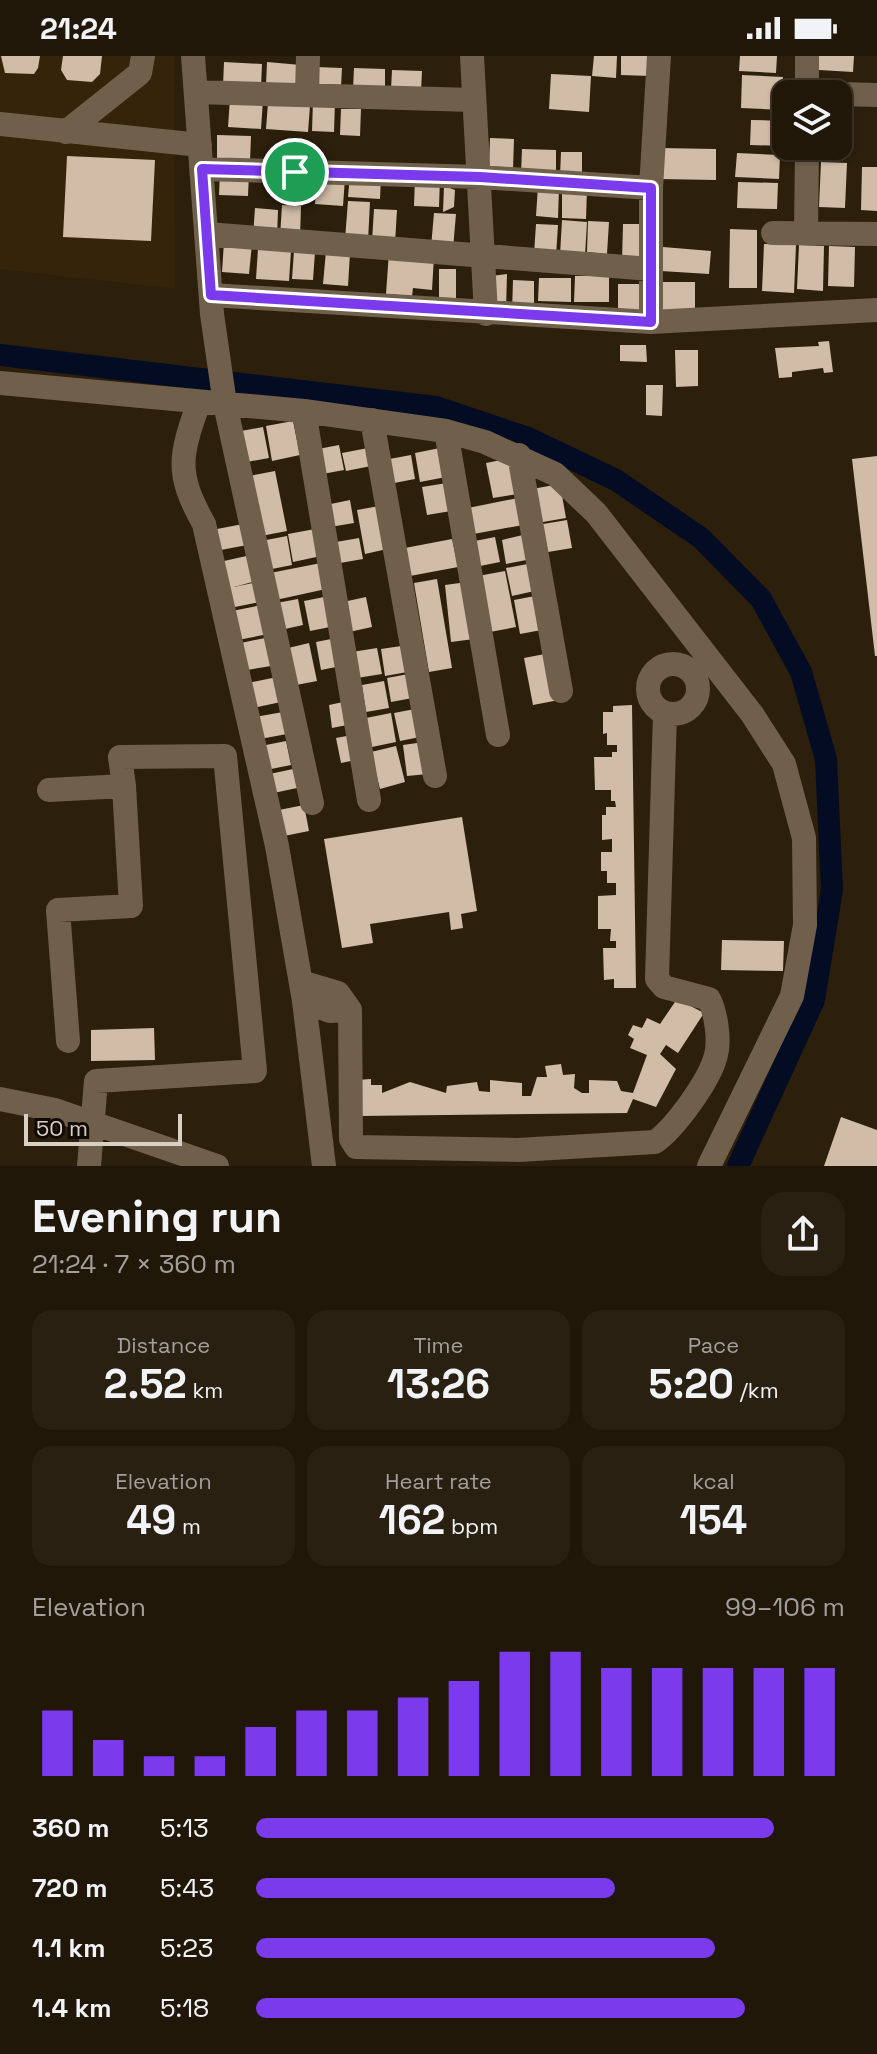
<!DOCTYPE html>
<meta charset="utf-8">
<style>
body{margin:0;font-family:"Space Grotesk",sans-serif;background:#292012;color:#f1f3f6;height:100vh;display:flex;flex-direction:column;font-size:30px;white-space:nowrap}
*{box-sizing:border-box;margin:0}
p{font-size:26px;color:#a29f9c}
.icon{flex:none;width:44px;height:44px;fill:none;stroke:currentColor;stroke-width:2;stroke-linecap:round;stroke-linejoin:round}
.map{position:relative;height:1110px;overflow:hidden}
.drawer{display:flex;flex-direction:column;background:#211709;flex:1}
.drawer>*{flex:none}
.buttons{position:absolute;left:772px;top:24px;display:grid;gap:16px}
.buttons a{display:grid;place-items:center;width:80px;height:80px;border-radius:16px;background:#211709;box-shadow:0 2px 6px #0004,0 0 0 2px #3e362a;font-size:40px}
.scale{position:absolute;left:24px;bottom:20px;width:158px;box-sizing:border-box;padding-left:8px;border:4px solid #d9d0c5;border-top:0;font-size:22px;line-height:28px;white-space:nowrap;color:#d9d0c5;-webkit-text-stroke:6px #100a04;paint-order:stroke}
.pin{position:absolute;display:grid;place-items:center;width:68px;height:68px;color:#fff;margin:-34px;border:4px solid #fff;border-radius:50%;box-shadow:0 2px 8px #0007}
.round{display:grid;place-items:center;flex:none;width:84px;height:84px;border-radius:24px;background:#292012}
.summary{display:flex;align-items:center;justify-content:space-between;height:136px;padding:0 32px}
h1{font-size:44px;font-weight:600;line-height:60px}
.figures{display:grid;grid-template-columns:repeat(3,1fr);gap:12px;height:136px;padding:8px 32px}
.figures div{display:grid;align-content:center;border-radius:20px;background:#292012;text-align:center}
.figures b{font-size:40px;font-weight:600}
.figures small{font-size:22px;font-weight:400}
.figures p{font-size:22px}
.chart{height:224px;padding:16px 32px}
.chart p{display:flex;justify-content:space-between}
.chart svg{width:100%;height:144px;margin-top:8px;stroke:#7c3aed;stroke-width:6}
ul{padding:0 32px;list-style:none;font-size:26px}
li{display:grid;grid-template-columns:128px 96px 1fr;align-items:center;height:60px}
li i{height:20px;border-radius:10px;background:#7c3aed}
.status{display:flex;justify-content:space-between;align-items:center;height:56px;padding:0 40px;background:#211709;direction:ltr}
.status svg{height:22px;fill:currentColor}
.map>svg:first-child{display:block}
.built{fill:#352409}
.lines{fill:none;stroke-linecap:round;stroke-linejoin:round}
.canal{stroke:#030c22;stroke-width:22}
.building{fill:#d1bca7}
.minor{stroke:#70604b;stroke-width:24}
.route-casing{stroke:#fff;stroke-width:16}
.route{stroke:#7c3aed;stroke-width:10}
</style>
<div class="status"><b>21:24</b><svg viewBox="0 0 49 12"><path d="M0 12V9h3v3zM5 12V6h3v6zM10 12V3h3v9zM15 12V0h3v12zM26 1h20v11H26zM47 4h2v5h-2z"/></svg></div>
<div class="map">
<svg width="877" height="1110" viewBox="0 0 877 1110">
<rect width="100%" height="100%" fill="#2c1f0c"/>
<path class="built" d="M0 0H174L175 233 0 213Z"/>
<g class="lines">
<path class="canal" d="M0 299 436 351 528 382 616 424 701 482 761 543 801 616 826 703 832 834 814 944 738 1110"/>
</g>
<path class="building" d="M1 0H40L38 12 34 18 5 17Z
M63 0H102L100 18 92 26 67 24 61 14Z
M594 0H617L616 22 592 20Z
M621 0H650V20L621 19Z
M740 0H777L776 17 739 15Z
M819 0H854L853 16 819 14Z
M224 6 262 8 261 32 223 30Z
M267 6 301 9 300 32 266 29Z
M316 11 342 12 341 31H316Z
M354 12 385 13V33H353Z
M392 14 422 15 421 36 391 34Z
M551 18 591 20 589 56 549 53Z
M742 19 783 21 782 54 741 52Z
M230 42 263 44 261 73 228 71Z
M313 44 335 45 334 76 312 75Z
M268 47 310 50 308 76 266 73Z
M341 53H361L360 80 340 79Z
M751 64 786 65 785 90 750 89Z
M217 79 251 80 250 105 217 104Z
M490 82 514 83 513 113 489 112Z
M660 92 716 93V124L659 123Z
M522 93 556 94V117H521Z
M561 96H582V121L560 120Z
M737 97 780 99 779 123 735 121Z
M67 100 155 104 151 185 63 181Z
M821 106 847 107 845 152 819 151Z
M862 111H877V155L861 154Z
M220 115 249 117 248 140 219 139Z
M350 119 381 121 380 143 348 141Z
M317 120 345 122 343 150 315 148Z
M415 122H440L439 151 414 150Z
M738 126 778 127 777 153 737 152Z
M444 130 455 134 454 151 443 156Z
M538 130 559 132 558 162 536 160Z
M562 133H587L586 163 562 162Z
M348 145 370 146 368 185 345 183Z
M282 149 301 150 300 182 280 181Z
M255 152 278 154 277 182 253 180Z
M374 153 397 154 395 187 372 185Z
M434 157 456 158 453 193 431 191Z
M562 164 587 166 585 200 560 199Z
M588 165 609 166 607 198 587 196Z
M536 168 558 169 556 200 534 198Z
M623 168H643L642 205H622Z
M730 173 757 174V232H729Z
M224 186 252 188 249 218 222 216Z
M764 188 796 189 794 237 762 235Z
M799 189 824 190 823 235 797 233Z
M829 190 855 191 854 231 828 230Z
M663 191 711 195 709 218 661 215Z
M258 193 291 195 289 225 256 223Z
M294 195 315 196 313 224 292 223Z
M326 195 350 197 348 230 323 228Z
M389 196 434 200 432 234 413 232 412 240 386 238Z
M439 213H456V247L439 246Z
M507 218 506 254 490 251 491 220Z
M575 220H609V246H574Z
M539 222H571V246L538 245Z
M513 224 534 225V256H512Z
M654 226H695V254H654Z
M618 228H641V260H618Z
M829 285 833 316 824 317 823 312 792 316V321L779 322 775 292 819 290 818 286Z
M620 289H646L647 306 620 305Z
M675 294H698V330L676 331Z
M646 329H663L662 360 646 359Z
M293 365 300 399 272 405 266 370Z
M263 371 269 402 247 406 241 375Z
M339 389 344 414 317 419 313 394Z
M368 392 371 410 346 415 342 397Z
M440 392 446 421 420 426 415 397Z
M411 399 415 423 389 428 384 404Z
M877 400V600H875L852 403Z
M511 402 518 438 493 442 486 407Z
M275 415 287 475 261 480 249 420Z
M447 427 451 455 427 459 422 431Z
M560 428 566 462 537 467 532 433Z
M518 442 523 469 468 479 463 453Z
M350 444 354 467 330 471 326 449Z
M379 450 387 493 365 498 357 454Z
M567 464 572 492 542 497 537 469Z
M243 468 247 489 221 494 217 473Z
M315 473 321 500 293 506 288 478Z
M527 478 532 503 506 508 502 484Z
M287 480 292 509 267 514 261 485Z
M495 481 500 506 475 511 470 486Z
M359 482 363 503 340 507 336 486Z
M452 483 458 511 410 520 405 492Z
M251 499 256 525 234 531 257 526 260 546 230 552 224 505Z
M321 507 326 533 271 545 265 518Z
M533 507 539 534 512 540 506 512Z
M505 515 516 571 490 576 478 520Z
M437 523 452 612 429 616 414 527Z
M467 526 474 583 451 586 445 529Z
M540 539 547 573 520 578 514 544Z
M329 540 335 570 310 575 304 545Z
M366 541 372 571 349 576 343 546Z
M298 543 303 569 276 575 271 548Z
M262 549 268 578 233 585 227 556Z
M341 581 346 609 321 614 316 586Z
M265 582 271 610 241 615 236 588Z
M309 587 317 625 291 630 284 593Z
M408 589 413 615 385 620 381 593Z
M377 592 382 618 357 622 352 596Z
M550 597 559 644 533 649 524 602Z
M414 617 418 641 391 646 387 622Z
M277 621 281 646 253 652 248 627Z
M384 625 389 652 366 656 362 629Z
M348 645 352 668 332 672 329 649Z
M632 649 636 932H614V923L604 924 603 892H616V885H610L611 873H598V840L616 839V827H607V815H601V796H612V783L602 784V759H606V751H616L615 745H611V734H595L594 701H612V696H617V689H607V677L603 678V656H613V650Z
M420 652 425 680 400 685 394 657Z
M283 656 287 678 260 683 255 661Z
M391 657 396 686 372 691 366 662Z
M357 678 361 703 341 707 336 682Z
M286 685 291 709 266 714 261 690Z
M424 686 428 718 407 720 403 689Z
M396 690 405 726 380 733 371 696Z
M293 713 297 732 269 738 265 719Z
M304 749 309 775 279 781 274 755Z
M462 761 477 855 461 858 463 872 451 874 449 856 370 868 373 887 342 892 324 783Z
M722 884 784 885 783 915 721 914Z
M677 943 704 957 678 997 666 989 660 998 676 1013 656 1051 633 1043 627 1057 359 1060 357 1024 371 1023V1029H382V1037L410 1026 446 1037 447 1030 477 1026 479 1035 490 1036V1024L522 1027V1040H531L537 1021H547L545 1010 561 1008 563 1019 575 1018 574 1032 582 1037H589V1024L617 1025 621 1035 633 1037 647 999 630 992 634 983 628 979 633 969 642 972 647 962 660 968Z
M154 972 155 1004 91 1005V974Z
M841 1061 877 1074V1110H824Z"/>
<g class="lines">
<path class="minor" d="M193 0 212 258 225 348 312 747
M472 0 486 258
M196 36 473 44
M307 38 308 0
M807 38V0
M838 38 877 39
M0 68 200 89
M66 76 140 17 143 0
M202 113 480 121 651 132
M773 177 877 178
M806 177 807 90
M207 178 651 213
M211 239 651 266 877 254
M651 266V132L659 0
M0 327 304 355 446 375 485 386 555 418 596 457 752 658 784 708 804 782 805 869 792 940 709 1110
M199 346C180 400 175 416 204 468L277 790 304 945 324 1110
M304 355 369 744
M372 364 435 720
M446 375 498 679
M519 399 561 635
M648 633a25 25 0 1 1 50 0a25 25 0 1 1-50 0Z
M49 734 124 730 131 850 58 854 68 985
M301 926 338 937 350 954 351 1083 356 1091 518 1094 655 1086C675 1072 710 1024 716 999 720 984 716 957 709 943L664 931 657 923 665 657
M304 945 330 955 350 954
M0 1043 55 1054 217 1110
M89 1110 96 1025 255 1015 225 700 120 701 124 730"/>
</g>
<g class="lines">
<defs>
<path id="route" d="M202 113 480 121 651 132V266L211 239Z"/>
</defs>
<use href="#route" class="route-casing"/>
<use href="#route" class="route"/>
</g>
</svg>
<div class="buttons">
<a><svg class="icon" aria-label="layers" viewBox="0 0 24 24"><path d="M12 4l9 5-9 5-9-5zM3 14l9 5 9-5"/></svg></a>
</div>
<div class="scale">50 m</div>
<div class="pin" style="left:295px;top:116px;background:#1e9e55"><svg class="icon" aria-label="arrive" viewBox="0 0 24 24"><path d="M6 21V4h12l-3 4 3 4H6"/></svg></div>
</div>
<section class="drawer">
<div class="summary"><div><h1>Evening run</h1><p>21:24 · 7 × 360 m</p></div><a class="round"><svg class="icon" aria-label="share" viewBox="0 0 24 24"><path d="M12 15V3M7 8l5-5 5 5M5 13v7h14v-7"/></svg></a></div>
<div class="figures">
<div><p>Distance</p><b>2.52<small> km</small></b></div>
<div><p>Time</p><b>13:26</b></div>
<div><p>Pace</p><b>5:20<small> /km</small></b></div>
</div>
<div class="figures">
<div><p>Elevation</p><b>49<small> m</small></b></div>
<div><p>Heart rate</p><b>162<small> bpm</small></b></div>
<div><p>kcal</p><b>154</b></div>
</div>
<div class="chart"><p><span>Elevation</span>99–106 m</p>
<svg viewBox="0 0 160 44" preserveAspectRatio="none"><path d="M5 44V24M15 44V33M25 44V38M35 44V38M45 44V29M55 44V24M65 44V24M75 44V20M85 44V15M95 44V6M105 44V6M115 44V11M125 44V11M135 44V11M145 44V11M155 44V11"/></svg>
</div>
<ul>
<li><b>360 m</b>5:13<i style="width:88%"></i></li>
<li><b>720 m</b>5:43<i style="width:61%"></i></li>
<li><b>1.1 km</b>5:23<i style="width:78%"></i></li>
<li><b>1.4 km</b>5:18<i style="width:83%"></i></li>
</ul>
</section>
